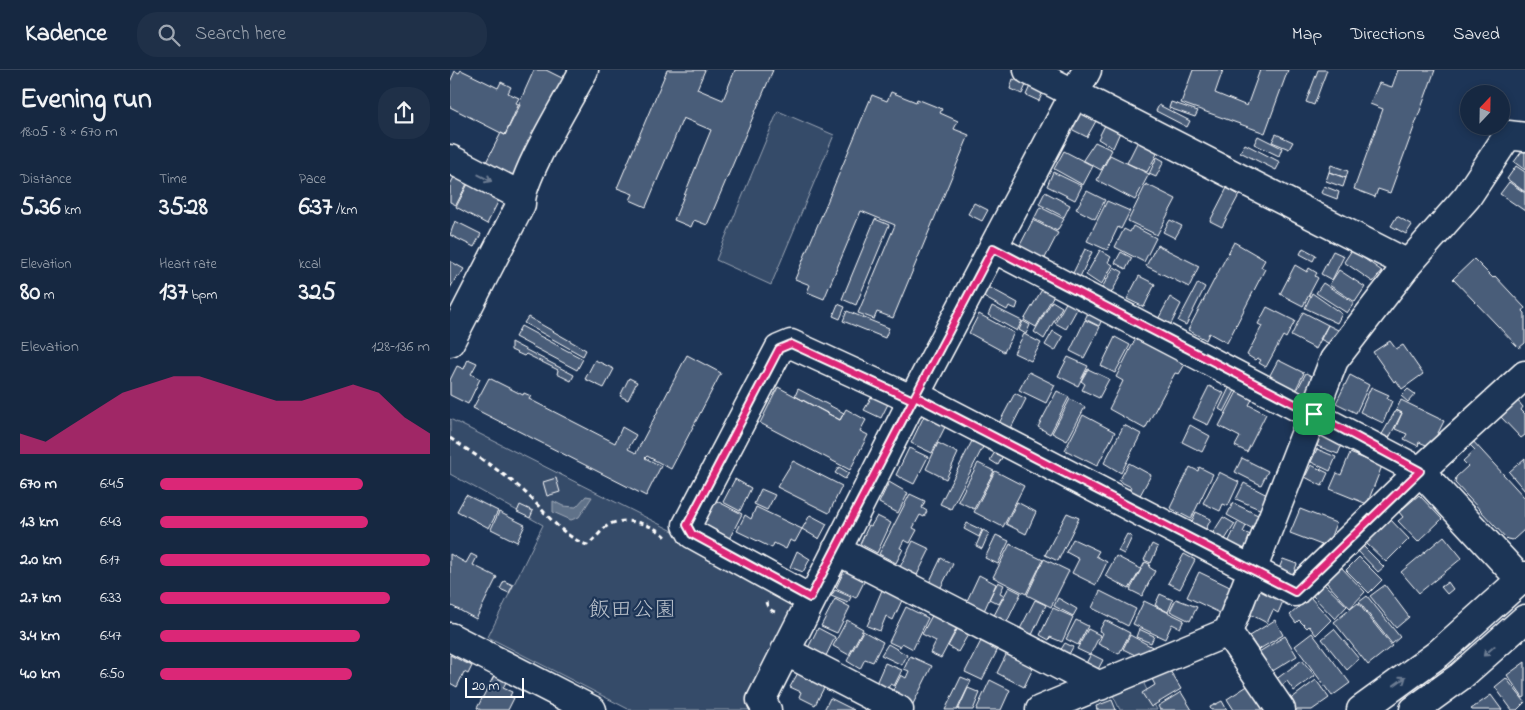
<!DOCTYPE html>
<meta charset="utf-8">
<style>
body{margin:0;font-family:"Indie Flower","Klee One",sans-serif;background:#1f3048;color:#f1f3f6;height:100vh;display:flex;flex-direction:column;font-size:19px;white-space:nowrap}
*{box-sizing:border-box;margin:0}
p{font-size:16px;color:#9ea6b1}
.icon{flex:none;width:28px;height:28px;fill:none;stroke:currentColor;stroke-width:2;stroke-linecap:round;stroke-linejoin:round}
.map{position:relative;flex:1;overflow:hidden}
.side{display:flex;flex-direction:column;background:#162841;width:450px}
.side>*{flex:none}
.needle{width:32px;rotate:22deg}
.tools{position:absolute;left:1010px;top:15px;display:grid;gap:10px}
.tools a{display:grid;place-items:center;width:50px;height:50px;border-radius:50%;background:#162841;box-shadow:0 2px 8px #0003,0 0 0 1px #35445a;font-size:25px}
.scale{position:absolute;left:15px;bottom:12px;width:59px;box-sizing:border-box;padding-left:5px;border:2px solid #fff;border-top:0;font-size:14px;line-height:18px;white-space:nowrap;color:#fff;-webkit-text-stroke:4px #1d3557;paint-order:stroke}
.pin{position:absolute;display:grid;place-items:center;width:42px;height:42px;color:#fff;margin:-21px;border-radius:10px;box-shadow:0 2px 8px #0006}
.round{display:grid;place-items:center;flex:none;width:52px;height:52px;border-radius:20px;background:#1f3048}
.summary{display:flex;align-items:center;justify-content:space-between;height:85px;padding:0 20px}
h1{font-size:28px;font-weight:700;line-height:38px}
.metrics{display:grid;grid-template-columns:repeat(3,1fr);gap:8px;height:85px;padding:5px 20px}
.metrics div{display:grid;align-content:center}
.metrics b{font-size:25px;font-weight:700}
.metrics small{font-size:14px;font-weight:400}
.metrics p{font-size:14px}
.chart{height:140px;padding:10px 20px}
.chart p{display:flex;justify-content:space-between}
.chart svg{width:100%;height:90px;margin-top:5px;fill:#db2777;opacity:.7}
ul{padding:0 20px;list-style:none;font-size:16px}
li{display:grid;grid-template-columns:80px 60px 1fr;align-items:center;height:38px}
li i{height:12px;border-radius:6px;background:#db2777}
header{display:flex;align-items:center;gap:30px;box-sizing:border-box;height:70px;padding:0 25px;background:#162841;border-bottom:1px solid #35445a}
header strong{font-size:24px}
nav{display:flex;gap:28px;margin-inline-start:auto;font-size:18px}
.search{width:350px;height:45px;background:#1f3048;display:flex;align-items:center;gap:12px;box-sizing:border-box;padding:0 18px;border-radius:20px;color:#9ea6b1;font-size:19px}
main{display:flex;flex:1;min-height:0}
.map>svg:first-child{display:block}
.green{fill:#364b69;stroke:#9aa5b4}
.water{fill:#617289;stroke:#a0aab8}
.building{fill:#4a5d79;stroke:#fff}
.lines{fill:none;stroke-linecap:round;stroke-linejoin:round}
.minor-casing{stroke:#fff;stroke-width:31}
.highway-casing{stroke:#fff;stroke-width:31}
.path{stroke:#fff;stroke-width:3;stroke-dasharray:5 4;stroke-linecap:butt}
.minor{stroke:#1d3557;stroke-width:28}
.highway{stroke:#1d3557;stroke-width:28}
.oneway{stroke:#6c7c92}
.route-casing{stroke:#fff;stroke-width:10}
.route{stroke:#db2777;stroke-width:6}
.labels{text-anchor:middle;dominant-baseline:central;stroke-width:4.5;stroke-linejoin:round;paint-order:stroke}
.park-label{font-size:22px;fill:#b9c0ca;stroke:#1d3557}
</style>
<header>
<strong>Kadence</strong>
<div class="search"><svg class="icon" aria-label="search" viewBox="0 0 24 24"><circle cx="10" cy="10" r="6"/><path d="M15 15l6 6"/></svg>Search here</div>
<nav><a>Map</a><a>Directions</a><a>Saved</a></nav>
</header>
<main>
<section class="side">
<div class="summary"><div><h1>Evening run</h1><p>18:05 · 8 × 670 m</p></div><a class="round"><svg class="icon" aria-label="share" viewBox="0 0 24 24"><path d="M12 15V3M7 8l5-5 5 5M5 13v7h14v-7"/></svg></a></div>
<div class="metrics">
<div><p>Distance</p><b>5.36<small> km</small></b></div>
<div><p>Time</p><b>35:28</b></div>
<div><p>Pace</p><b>6:37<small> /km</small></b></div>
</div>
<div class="metrics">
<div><p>Elevation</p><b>80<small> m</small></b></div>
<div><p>Heart rate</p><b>137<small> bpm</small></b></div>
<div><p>kcal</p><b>325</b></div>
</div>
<div class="chart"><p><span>Elevation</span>128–136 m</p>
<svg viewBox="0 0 160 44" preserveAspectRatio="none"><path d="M0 44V34L10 38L20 30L30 22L40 14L50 10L60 6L70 6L80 10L90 14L100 18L110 18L120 14L130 10L140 14L150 26L160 34V44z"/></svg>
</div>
<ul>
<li><b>670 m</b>6:45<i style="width:75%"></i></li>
<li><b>1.3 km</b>6:43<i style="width:77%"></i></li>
<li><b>2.0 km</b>6:17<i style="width:100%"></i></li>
<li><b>2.7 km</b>6:33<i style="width:85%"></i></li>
<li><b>3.4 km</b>6:47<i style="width:74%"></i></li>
<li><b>4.0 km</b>6:50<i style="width:71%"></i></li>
</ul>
</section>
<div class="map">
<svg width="1075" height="640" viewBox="0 0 1075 640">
<rect width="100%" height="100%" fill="#1d3557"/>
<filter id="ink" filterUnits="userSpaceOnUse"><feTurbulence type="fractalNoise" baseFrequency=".02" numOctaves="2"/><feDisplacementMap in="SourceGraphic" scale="10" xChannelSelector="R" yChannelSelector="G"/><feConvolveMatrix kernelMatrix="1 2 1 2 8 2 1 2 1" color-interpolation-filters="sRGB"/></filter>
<g filter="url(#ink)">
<path class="green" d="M328 41 384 65 321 215 266 190Z
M0 349 223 461 346 529 306 640H180L38 567 93 455 0 404Z
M690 606 707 640H670L660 619Z"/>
<path class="water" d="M136 426 142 427 129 447 121 450 103 442V431L113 436 126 437Z"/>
<path class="building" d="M11 0 48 18 51 12 61 17 58 23 69 28 66 33 70 35 55 65 0 37V12L5 1 9 3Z
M84 0H96L116 10 65 109 33 98 51 63 55 65Z
M217 0H255L247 19 273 30 285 0H323L257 155 244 150 241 157 224 150 261 60 233 48 196 137 180 130 183 124 167 118Z
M743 0H773L765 23 797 36 810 0H838L815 63 731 33Z
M868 0H877L864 35 856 32Z
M948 0H985L940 123 928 119 925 127 904 119 933 39 920 34 929 13 942 17Z
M563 9 576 15 572 24 560 19Z
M580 16 593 22 589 31 576 25Z
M441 22 466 32 467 29 492 39 490 43 508 51 504 59 519 65 443 248 427 242 424 249 408 243 445 155 411 141 374 229 357 222 360 215 345 209 422 25 437 31Z
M721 32 748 41 745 47 719 38Z
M709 35 740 51 737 57 706 41Z
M627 41 646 51 637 67 619 58Z
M656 53 671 60 663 78 648 69Z
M826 64 843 72 839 79 822 72Z
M808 66 832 78 829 86 804 74Z
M688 71 708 82 697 102 677 93Z
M645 72 662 80 651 100 633 90Z
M795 74 830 92 826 100 790 82Z
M1075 77V100L1064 92Z
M614 81 643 96 633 115 604 99Z
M660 85 699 104 685 130 647 110Z
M707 87 714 91 706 107 699 104Z
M881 95 898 101 896 108 879 102Z
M1066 96 1075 102V122L1057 109Z
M603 102 632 116 625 130 597 116Z
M879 102 896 108 893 117 876 111Z
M6 103 19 110 6 135 0 132V115Z
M19 112 50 128 37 154 6 137Z
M1059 112 1075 123V141L1050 124Z
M696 114 726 129 707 165 678 151Z
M874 116 889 122 887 129 871 123Z
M777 118 789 125 772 157 760 151Z
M637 121 655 130 645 149 626 139Z
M595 122 620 135 614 147 589 134Z
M657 131 680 141 671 159 668 157 657 180 637 171Z
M524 133 538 140 532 151 518 144Z
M590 137 614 149 607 161 584 149Z
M947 146 962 155 956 164 941 156Z
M425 149 439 155 406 235 392 229Z
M583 150 608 163 594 190 569 177Z
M720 150 732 156 725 168 713 162Z
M5 151 31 164 24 177 0 165Z
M683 156 706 168 694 192 665 177 674 159 680 162Z
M784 172 815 190 811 197 815 199 777 273 759 263 756 270 738 260Z
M707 175 749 196 739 217 696 196Z
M853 178 866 185 863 191 850 184Z
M635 179 642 182 629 209 622 205Z
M650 180 661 187 658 192 663 195 651 215 636 205Z
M902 180 932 201 923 212 894 192Z
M883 181 894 186 882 210 871 204Z
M671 182 682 188 676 199 665 193Z
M1024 189 1043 208 1045 206 1075 238 1073 241 1075 243V273L1069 278 1003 209Z
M0 191 14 199 9 207 7 206 0 218Z
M845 195 857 202 859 198 867 203 865 206 868 208 853 236 830 224Z
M664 197 673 202 659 227 650 221Z
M889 200 915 217 905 232 879 215Z
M689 206 705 214 694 237 677 229Z
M748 213 755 217 736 255 728 251Z
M873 213 904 233 897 243 866 223Z
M535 215 568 233 566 239 559 236 557 240 530 225Z
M594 216 605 223 586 257 574 250Z
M862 223 892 244 887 253 855 238Z
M620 225 631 232 616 259 605 253Z
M720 227 731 234 719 258 707 251Z
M602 231 612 237 594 269 584 262Z
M388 234 395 237 390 249 383 246Z
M542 236 572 251 567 261 538 245Z
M817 237 845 251 836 268 833 266 816 297 809 293 811 290 807 288 805 290 797 285 812 256 808 254Z
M640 239 654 245 649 256 635 249Z
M397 241 439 258 435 268 393 251Z
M853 242 878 255 866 279 841 266Z
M529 244 564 263 554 282 519 263Z
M78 247 136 280 133 286 74 253Z
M635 250 650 257 634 288 620 281Z
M573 251 580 255 576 264 569 260Z
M878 255 892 262 882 275 870 269Z
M71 256 133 289 127 300 65 267Z
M603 261 613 267 605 281 595 275Z
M574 264 591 273 581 291 564 283Z
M688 264 702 272 699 276 712 282 714 279 737 291 729 304 725 303 695 359 659 339 673 311 666 307Z
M665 267 680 275 665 303 651 296Z
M940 271 946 279 953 275 973 304 952 319 946 310 944 312 923 282Z
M61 272 124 305 121 311 107 304 108 300 76 284 74 286 61 280Z
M237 285 271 303 221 399 197 386 195 388 211 396 196 426 23 338 39 308 73 325 74 323 81 326 79 329 165 373 172 357 186 365 178 379 186 383Z
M618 287 638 296 628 316 608 306Z
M18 289 27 293 21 304 30 309 18 334 0 325V310L7 296 14 299Z
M145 290 164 299 154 318 135 309Z
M828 290 854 303 845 321 819 307Z
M638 299 659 309 649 328 632 320 635 314 631 311Z
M579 302 605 315 596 333 569 320Z
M856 303 867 309 854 329 845 324Z
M900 305 919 315 906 343 886 333Z
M179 308 187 312 178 330 170 326Z
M782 312 788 315 774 342 769 339Z
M759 316 774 323 758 355 743 348Z
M790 316 805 324 799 335 816 344 797 382 785 376 790 367 769 356Z
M328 317 390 350 396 339 416 350 410 361 418 365 400 400 310 353Z
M921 317 939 325 937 329 942 331 933 353 910 342Z
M348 319 394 343 390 350 345 326Z
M958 319 965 324 958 332 951 326Z
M425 321 440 330 431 348 414 340Z
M607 321 619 327 600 364 588 357Z
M565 323 576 329 558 364 547 357Z
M620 329 635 337 617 371 602 363Z
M951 330 994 351 981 377 969 372 968 376 954 369 957 364 945 359 952 343 946 340Z
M1067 330 1073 337 1071 340 1075 344V365L1071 368 1050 346Z
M946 340 952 343 938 370 931 366Z
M475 344 496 355 482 383 461 373Z
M633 345 665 362 647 396 615 380Z
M674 355 691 364 671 403 654 393Z
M740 355 760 366 752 382 732 372Z
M871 364 893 372 888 384 867 376Z
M523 369 534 375 501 439 490 434Z
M1022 370 1075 428V459L1063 470 1057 469 1005 413 1006 407 1018 396 1013 391 1025 380 1018 373Z
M488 373 508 383 496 409 476 399Z
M548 377 555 382 548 395 540 390Z
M459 378 478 387 464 414 446 405Z
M867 379 886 387 880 401 861 392Z
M900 383 932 396 917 434 880 419 887 403 891 405Z
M792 388 818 401 811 415 785 402Z
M1075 388V421L1059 402Z
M343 391 392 416 379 443 327 417Z
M528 393 544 401 524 439 508 431Z
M679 393 701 405 688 429 677 423 681 417 669 411Z
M861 395 878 403 872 416 855 407Z
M389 397 399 403 395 409 385 403Z
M740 397 748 401 749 397 763 404 741 449 720 438Z
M545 401 574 416 553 457 524 442Z
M769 402 789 412 778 436 773 434 770 441 753 433Z
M106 408 110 422 97 426 93 412Z
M285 409 301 418 290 441 273 432Z
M439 412 458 423 448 443 429 433Z
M794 413 821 427 814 441 786 429Z
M311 419 325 425 317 440 304 434Z
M460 424 475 431 472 438 477 441 474 447 470 445 463 458 467 460 460 473 454 470 450 478 453 479 446 493 429 484Z
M16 425 48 441 39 458 7 441Z
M969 425 992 449 968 472 948 451 953 447 949 442Z
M263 429 292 444 277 473 250 453Z
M567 432 586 442 576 464 556 454Z
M783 433 810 446 803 459 777 445Z
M70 435 83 441 80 448 67 442Z
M306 437 352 459 345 472 340 470 336 479 324 473 322 478 287 461 295 445 301 449Z
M850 439 886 453 877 477 840 463Z
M49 442 75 455 67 472 41 459Z
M746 442 761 449 754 463 740 456Z
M617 443 629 448 608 491 595 485Z
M360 445 377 454 369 469 352 459Z
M427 446 441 453 427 483 410 474 419 455 421 456Z
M773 447 785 454 774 471 762 464Z
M940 449 959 469 936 492 916 473Z
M788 452 796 456 793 462 801 465 793 482 777 475Z
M517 453 532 460 529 467 514 459Z
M533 460 539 463 532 479 526 476Z
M677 464 682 467 674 484 668 481Z
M546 465 559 471 548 494 535 488Z
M994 466 1012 488 969 523 951 502Z
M623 469 649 481 646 486 657 492 646 515 622 503 629 489 616 482Z
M463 471 480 479 467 505 450 497Z
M560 474 593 490 576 524 543 507Z
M702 474 708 477 701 493 694 490Z
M912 475 934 497 928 502 907 480Z
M347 481 360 489 353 502 340 497Z
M0 484 16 493 21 484 27 487 23 495 47 507 26 549 0 535Z
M734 484 745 490 730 519 718 513Z
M666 486 691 499 679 519 655 506Z
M909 487 932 510 919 523 896 500Z
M491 488 503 494 490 519 479 513Z
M594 489 619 501 601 537 577 525Z
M833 489 847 494 842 507 828 501Z
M695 492 700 494 699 497 705 501 692 526 680 520Z
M889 495 915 522 900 538 874 510Z
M396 497 418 504 406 528 386 518Z
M749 502 782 518 770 543 737 527Z
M529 505 546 514 534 541 516 533Z
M54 511 63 515 59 523 50 519Z
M548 512 554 515 550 523 554 525 549 534 539 529Z
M998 512 1003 519 997 524 991 517Z
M873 513 897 536 885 549 862 525Z
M935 515 959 547 946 558 920 526Z
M559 517 571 523 554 558 541 551Z
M809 517 834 529 828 543 823 540 817 553 796 542Z
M385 520 401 527 398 533 381 526Z
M432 520 453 528 443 550 436 546 430 561 417 556Z
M650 521 686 539 678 556 642 538Z
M710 524 723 530 718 542 705 535Z
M917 526 950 567 942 574 909 532Z
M860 527 881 550 866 565 859 556 857 558 849 550 846 553 840 545Z
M608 528 627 539 623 546 604 536Z
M385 529 400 537 387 563 371 556Z
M726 529 747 537 740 551 720 541Z
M585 530 596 535 582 565 570 559Z
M694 531 734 550 730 558 722 554 715 569 683 554Z
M908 533 942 576 918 595 884 552Z
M456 537 478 548 463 579 452 573 450 577 439 572Z
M486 538 510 552 491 588 480 583 486 571 472 564Z
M603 538 623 547 612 572 600 567 599 570 590 565Z
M397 550 413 559 399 585 383 576Z
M626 550 638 556 628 575 616 569Z
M655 550 680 563 669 584 648 574 653 563 649 561Z
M825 550 833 565 808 580 799 566Z
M368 558 385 567 374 590 358 578Z
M508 558 519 563 508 582 498 576Z
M638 559 650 565 640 585 627 579Z
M689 559 704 566 701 573 686 567Z
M884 559 909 589 897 600 872 569Z
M413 561 433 572 423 592 415 589 410 599 397 591Z
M862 563 900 613 882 626 845 576Z
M680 565 706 579 689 587 673 579Z
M835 566 847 586 821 602 809 582Z
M533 567 544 572 541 578 547 581 532 610 515 602Z
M615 573 623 577 618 586 610 581Z
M438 574 457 585 452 595 431 585Z
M558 581 585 594 574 617 547 603Z
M641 584 653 590 645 605 633 599Z
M0 585 22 596 18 604 14 602 7 617 0 613Z
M460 586 482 596 463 634 440 626 451 605 456 608 459 601 454 599Z
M852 590 865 606 844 621 837 611 830 617 825 610Z
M1075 592V627L1073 628 1057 605Z
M435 593 452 600 444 616 440 614 436 623 424 618Z
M719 599 731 619 701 637 692 623 705 615 702 609Z
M349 601 377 612 365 635 349 627 351 622 340 617Z
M46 602 58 608 53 618 62 622 60 626 64 628 58 640H31L27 638Z
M511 607 521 611 507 640H495Z
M1056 608 1075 632 1067 640H1062L1045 617Z
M540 610 560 620 551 640H526Z
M866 610 879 628 862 640H844L838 631Z
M799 615 815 640H784L777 629Z
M518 618 530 623 523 640H508Z
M731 622 742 640H710L708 636Z
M1041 625 1052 640H1022L1021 639Z
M380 628 404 640H374Z
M662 630 666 640H647L646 636Z
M772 631 777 640H761L760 637Z"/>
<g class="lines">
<defs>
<path id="minor" d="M578 0 958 194
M0 89 71 126
M543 178 970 401 1071 510
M0 272 71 134C70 107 120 28 134 0
M465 325 845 522 970 401 1075 305
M386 480 650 616
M360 529 242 464 237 455 329 279 341 274 463 330
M778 562 831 640
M0 567 142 640
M335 581 449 640
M317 640 311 630 465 325 637 0
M590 640 778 562 884 290 958 194 1017 127 1058 65 1075 67"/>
<path id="highway" d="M911 640 988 584 1075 506
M964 640 1011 606 1075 549"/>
</defs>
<use href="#minor" class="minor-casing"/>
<use href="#highway" class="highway-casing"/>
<path class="path" d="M0 368C25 385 56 404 78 425 97 444 111 465 137 475 145 470 149 462 157 456 172 445 204 454 216 467
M316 532C318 539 323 543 329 542"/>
<use href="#minor" class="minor"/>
<use href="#highway" class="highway"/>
</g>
<defs><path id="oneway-shaft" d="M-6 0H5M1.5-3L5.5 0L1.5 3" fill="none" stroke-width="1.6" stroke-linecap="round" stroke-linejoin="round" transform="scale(1.25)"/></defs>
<g class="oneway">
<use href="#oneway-shaft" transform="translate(35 108) rotate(27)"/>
<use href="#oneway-shaft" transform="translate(1039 581) rotate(138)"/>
<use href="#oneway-shaft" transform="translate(950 611) rotate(-36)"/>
</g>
</g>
<g class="lines" filter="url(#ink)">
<defs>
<path id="route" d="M864 344 543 178 465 326 463 330 360 528 242 464 237 455 329 279 341 274 463 330 465 326 845 522 970 401 864 344"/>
</defs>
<use href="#route" class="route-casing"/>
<use href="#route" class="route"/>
</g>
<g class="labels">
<g class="park-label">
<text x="182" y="541">飯田公園</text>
</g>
</g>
</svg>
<div class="tools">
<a><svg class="needle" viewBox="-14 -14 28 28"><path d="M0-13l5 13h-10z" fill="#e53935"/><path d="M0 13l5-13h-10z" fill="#9ea6b1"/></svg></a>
</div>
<div class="scale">20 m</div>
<div class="pin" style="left:864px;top:344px;background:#1e9e55"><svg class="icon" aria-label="arrive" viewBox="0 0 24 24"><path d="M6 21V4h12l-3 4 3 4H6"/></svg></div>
</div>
</main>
